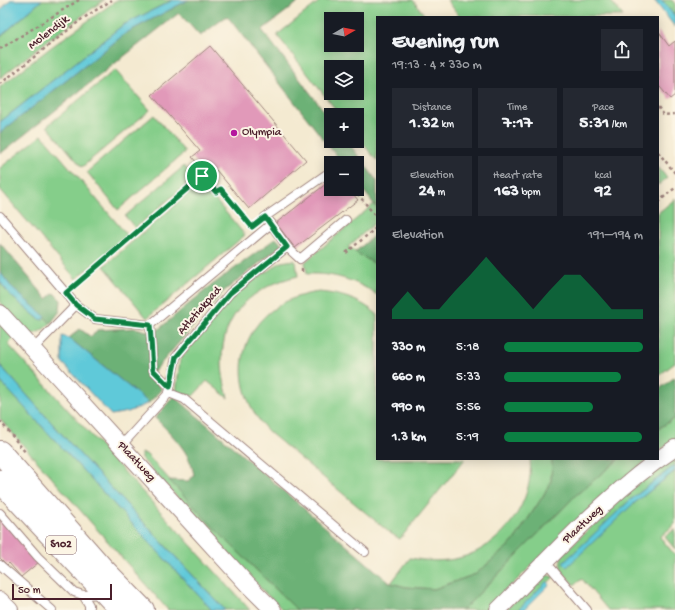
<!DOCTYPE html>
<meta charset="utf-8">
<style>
body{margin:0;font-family:"Gochi Hand",sans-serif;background:#242831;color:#f1f3f6;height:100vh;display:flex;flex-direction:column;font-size:15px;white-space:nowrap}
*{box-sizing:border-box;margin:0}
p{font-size:13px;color:#9ea1a6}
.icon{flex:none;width:22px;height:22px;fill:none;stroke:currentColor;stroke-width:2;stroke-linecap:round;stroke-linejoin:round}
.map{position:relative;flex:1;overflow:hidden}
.details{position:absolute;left:376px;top:16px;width:283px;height:444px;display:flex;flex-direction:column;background:#171b24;border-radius:0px;box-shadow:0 2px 10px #0003}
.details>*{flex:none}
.needle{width:26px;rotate:81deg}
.fabs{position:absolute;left:324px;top:12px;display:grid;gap:8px}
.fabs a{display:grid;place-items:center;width:40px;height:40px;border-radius:0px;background:#171b24;box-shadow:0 2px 10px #0003;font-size:20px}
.scale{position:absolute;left:12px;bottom:10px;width:100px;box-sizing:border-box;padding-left:4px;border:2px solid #4a1f2b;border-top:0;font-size:11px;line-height:14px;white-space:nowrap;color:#4a1f2b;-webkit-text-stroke:3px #fcf5e5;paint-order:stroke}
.pin{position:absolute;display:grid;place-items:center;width:34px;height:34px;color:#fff;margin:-17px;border:2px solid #fff;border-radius:50%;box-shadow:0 1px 4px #0007}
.round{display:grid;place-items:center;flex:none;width:42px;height:42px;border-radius:0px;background:#242831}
.headline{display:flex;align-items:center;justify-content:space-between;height:68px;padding:0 16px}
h1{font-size:22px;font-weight:800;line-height:30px}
.stats{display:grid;grid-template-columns:repeat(3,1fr);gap:6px;height:68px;padding:4px 16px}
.stats div{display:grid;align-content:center;border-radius:0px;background:#242831;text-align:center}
.stats b{font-size:17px;font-weight:800}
.stats small{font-size:11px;font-weight:400}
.stats p{font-size:11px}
.chart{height:112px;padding:8px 16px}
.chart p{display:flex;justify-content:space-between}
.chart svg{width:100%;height:72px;margin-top:4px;fill:#0b8043;opacity:.7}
ul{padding:0 16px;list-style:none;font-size:13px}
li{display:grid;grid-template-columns:64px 48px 1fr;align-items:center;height:30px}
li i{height:10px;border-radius:5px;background:#0b8043}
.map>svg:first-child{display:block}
.green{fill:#85ce8a;stroke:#68765a;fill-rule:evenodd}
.forest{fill:#6cb176;stroke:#5b6850}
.water{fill:#5ec9d9;stroke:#547482}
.building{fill:#e199b9}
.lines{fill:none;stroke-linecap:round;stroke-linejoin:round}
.service-casing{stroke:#9f847e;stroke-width:10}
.minor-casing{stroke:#9f847e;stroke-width:18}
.primary-casing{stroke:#9f847e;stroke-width:24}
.path{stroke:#9f847e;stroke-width:2.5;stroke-dasharray:3 3;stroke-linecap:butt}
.service{stroke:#fff;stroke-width:8}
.minor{stroke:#fff;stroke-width:16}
.primary{stroke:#fff;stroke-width:22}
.route-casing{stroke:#fff;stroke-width:8}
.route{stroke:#0b8043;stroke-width:5}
.poi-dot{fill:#b5179e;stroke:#fcf5e5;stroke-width:1.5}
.labels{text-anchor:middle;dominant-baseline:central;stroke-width:4;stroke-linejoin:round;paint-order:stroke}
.shield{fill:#fcf5e5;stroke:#7f5f63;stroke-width:1}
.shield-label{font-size:11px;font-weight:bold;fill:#4a1f2b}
.street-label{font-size:12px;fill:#4a1f2b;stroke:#fcf5e5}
.poi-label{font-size:12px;fill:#4a1f2b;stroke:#fcf5e5;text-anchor:start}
</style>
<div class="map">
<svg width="675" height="610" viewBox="0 0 675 610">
<rect width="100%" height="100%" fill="#fcf5e5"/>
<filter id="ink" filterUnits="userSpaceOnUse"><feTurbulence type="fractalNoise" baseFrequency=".025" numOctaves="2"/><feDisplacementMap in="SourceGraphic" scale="8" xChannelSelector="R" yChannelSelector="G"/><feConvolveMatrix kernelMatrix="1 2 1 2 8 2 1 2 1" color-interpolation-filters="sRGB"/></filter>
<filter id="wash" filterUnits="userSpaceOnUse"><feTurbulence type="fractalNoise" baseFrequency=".012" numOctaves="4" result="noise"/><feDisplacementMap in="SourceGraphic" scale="16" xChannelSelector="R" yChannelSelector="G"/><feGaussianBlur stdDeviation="0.9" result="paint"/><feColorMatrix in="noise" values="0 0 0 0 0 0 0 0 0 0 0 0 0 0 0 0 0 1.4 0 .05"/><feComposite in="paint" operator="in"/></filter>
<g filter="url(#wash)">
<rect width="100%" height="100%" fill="#f4ead1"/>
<path class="green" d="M42 0H104L50 39 0 78V37Z
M117 0H173L123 25 0 122V87L50 48Z
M321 0H413L426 17H377V161L357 136V115H340L277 35ZM331 19H357V45H331ZM331 67H357V93H331Z
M447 0H610L623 16 460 17Z
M662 0H672L675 4V16Z
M115 70 150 110 82 167 47 126Z
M154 115 185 152 118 210 87 172Z
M42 135 127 235 76 279 0 189V168Z
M184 166 194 178 135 228 125 216Z
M658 167 667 178 658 185Z
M201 183 245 235 147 318 104 266Z
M675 199V363L658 376V213Z
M374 204 377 208V221L348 247 377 265V295C356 280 333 273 307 274L305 262Z
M294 260 296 262 298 276C254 286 221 313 222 362 222 374 225 386 228 398L207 381 193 396 176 393 180 360 231 296 281 262Z
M0 282 11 296 39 319 45 317V316L51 323C43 329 38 335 28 334L0 303Z
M319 292C342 294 360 300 377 314V459H465L400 539 390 533 269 432C217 377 244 301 319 292Z
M0 321 14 337 8 344 250 610H225L75 449 0 365Z
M0 381 212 610H168L0 419Z
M675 418V441L658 451V429Z
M141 453 146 454 217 531 297 610H283L265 593 141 458Z
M675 456V465L629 501 564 563 632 505 675 471V524L660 537 675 555V610H608L582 579 574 585C564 573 556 569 563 553L635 486Z
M530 459H552L551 481 543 496 513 542 476 574 434 589 406 587 391 583 410 558C427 561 443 562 459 558 501 548 535 502 530 459Z
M619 459H648L523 574 487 610H463L576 495Z
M675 529V549L665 537Z
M547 575 554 577 548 583 547 581 518 610H506L539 576Z"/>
<path class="forest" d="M188 0H301L262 30 331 120V141H347L377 181V208L357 182V163H342L227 16 200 36 179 13 0 154V133L126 33Z
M377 233V265L355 252Z
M276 238 282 245 223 292 150 376 162 389 149 403 69 338 80 329 91 337 97 330 136 328 154 333 208 288Z
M0 243 47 299 54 293 61 300 60 311 51 323 13 289 0 272Z
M675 377V418L658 429V390Z
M174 396 390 583 406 587 434 589 476 574 513 542 543 496 551 481 552 459H619L576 495 463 610H297L217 531 169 480 188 481 194 476C191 452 172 435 155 418Z"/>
<path class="water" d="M10 0H42L0 37V11Z
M173 0H188L126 33 0 133V122L123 25Z
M654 0H662L675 16V27Z
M0 272 13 289 45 316 43 320 39 319 11 296 0 282Z
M62 336 69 338 149 403 128 412 111 415 62 362Z
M0 365 75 449 225 610H212L0 381Z
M675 465V471L632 505 567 567 563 563 629 501Z
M547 581 550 584 524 610H518Z"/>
<g id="blocks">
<path class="building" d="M658 31 669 46 675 41V95L670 99 660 87 658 88Z
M210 46 306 160 249 209 216 170 208 176 192 157 200 151 152 95Z
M331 180V189H341L343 191 349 189 358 200 295 248 276 223Z
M0 510 39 562 21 577 9 563 7 565 0 558Z"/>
</g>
</g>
<g filter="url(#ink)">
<use href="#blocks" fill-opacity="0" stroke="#9f847e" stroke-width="1"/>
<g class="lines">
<defs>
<path id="service" d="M0 216 76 305 33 349
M271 224 287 247
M76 305 95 319 150 325
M170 387 153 370 150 325 271 224 265 217 331 171
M169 393 184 399 365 552
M121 446 169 393 176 357 230 293 287 247 300 259 346 220
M0 513 38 557 74 592 83 595 103 594
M546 562 587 610
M0 565 52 610
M83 595 89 605V610"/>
<path id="minor" d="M0 313 247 584 273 610
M0 600 10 610
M498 610C554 554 608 492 675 448"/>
<path id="primary" d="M0 452 103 569 143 610
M0 481 121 610"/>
</defs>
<use href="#service" class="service-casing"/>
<use href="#minor" class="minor-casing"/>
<use href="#primary" class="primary-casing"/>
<path class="path" d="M0 49 79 0
M0 84 82 19 112 0
M658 107 664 115 675 114
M658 152 675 173
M354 189 377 218
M658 202 675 188
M346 253 377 227
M302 269V275
M74 287 201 176 216 192 221 189 252 227
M0 421 26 453"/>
<use href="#service" class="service"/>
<use href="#minor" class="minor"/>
<use href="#primary" class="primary"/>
</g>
</g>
<g class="lines" filter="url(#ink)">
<defs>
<path id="route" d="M202 176 216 192 221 189 252 227 265 217 287 247 230 293 176 357 170 387 153 370 150 325 95 319 76 305 66 293Z"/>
</defs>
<use href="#route" class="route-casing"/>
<use href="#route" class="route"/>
</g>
<circle class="poi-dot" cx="234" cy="133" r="4"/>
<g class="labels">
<rect class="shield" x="46" y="536" width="30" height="18" rx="3"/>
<g class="shield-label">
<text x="61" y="545">S102</text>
</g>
<g class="street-label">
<text transform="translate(49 33) rotate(-38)">Molendijk</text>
<text transform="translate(200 311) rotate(-49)">Atletiekpad</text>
<text transform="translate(136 462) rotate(47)">Plaatweg</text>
<text transform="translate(583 525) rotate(-43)">Plaatweg</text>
</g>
<g class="poi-label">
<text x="242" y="133">Olympia</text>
</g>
</g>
</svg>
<div class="fabs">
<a><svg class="needle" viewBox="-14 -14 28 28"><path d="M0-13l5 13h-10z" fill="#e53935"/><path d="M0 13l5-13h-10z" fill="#9ea1a6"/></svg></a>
<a><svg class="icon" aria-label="layers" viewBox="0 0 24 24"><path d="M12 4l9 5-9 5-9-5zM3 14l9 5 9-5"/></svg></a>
<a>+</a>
<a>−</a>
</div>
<div class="scale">50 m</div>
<div class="pin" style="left:202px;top:176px;background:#1e9e55"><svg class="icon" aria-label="arrive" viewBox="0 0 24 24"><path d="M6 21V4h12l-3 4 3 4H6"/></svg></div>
<section class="details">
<div class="headline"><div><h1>Evening run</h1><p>19:13 · 4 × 330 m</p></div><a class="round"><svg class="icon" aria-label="share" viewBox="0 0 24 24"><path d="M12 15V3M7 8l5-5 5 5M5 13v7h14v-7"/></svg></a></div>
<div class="stats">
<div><p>Distance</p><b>1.32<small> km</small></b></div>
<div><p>Time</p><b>7:17</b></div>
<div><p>Pace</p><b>5:31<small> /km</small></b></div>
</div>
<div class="stats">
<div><p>Elevation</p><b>24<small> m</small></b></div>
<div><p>Heart rate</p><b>163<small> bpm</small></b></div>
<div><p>kcal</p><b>92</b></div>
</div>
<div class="chart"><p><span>Elevation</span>191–194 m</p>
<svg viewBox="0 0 160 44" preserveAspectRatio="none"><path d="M0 44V38L10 27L20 38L30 38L40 27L50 17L60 6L70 17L80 27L90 38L100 27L110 17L120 17L130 27L140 38L150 38L160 38V44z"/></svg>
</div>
<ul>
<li><b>330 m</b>5:18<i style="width:100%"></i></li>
<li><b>660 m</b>5:33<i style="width:84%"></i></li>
<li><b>990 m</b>5:56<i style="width:64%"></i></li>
<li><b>1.3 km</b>5:19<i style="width:99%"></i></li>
</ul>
</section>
</div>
